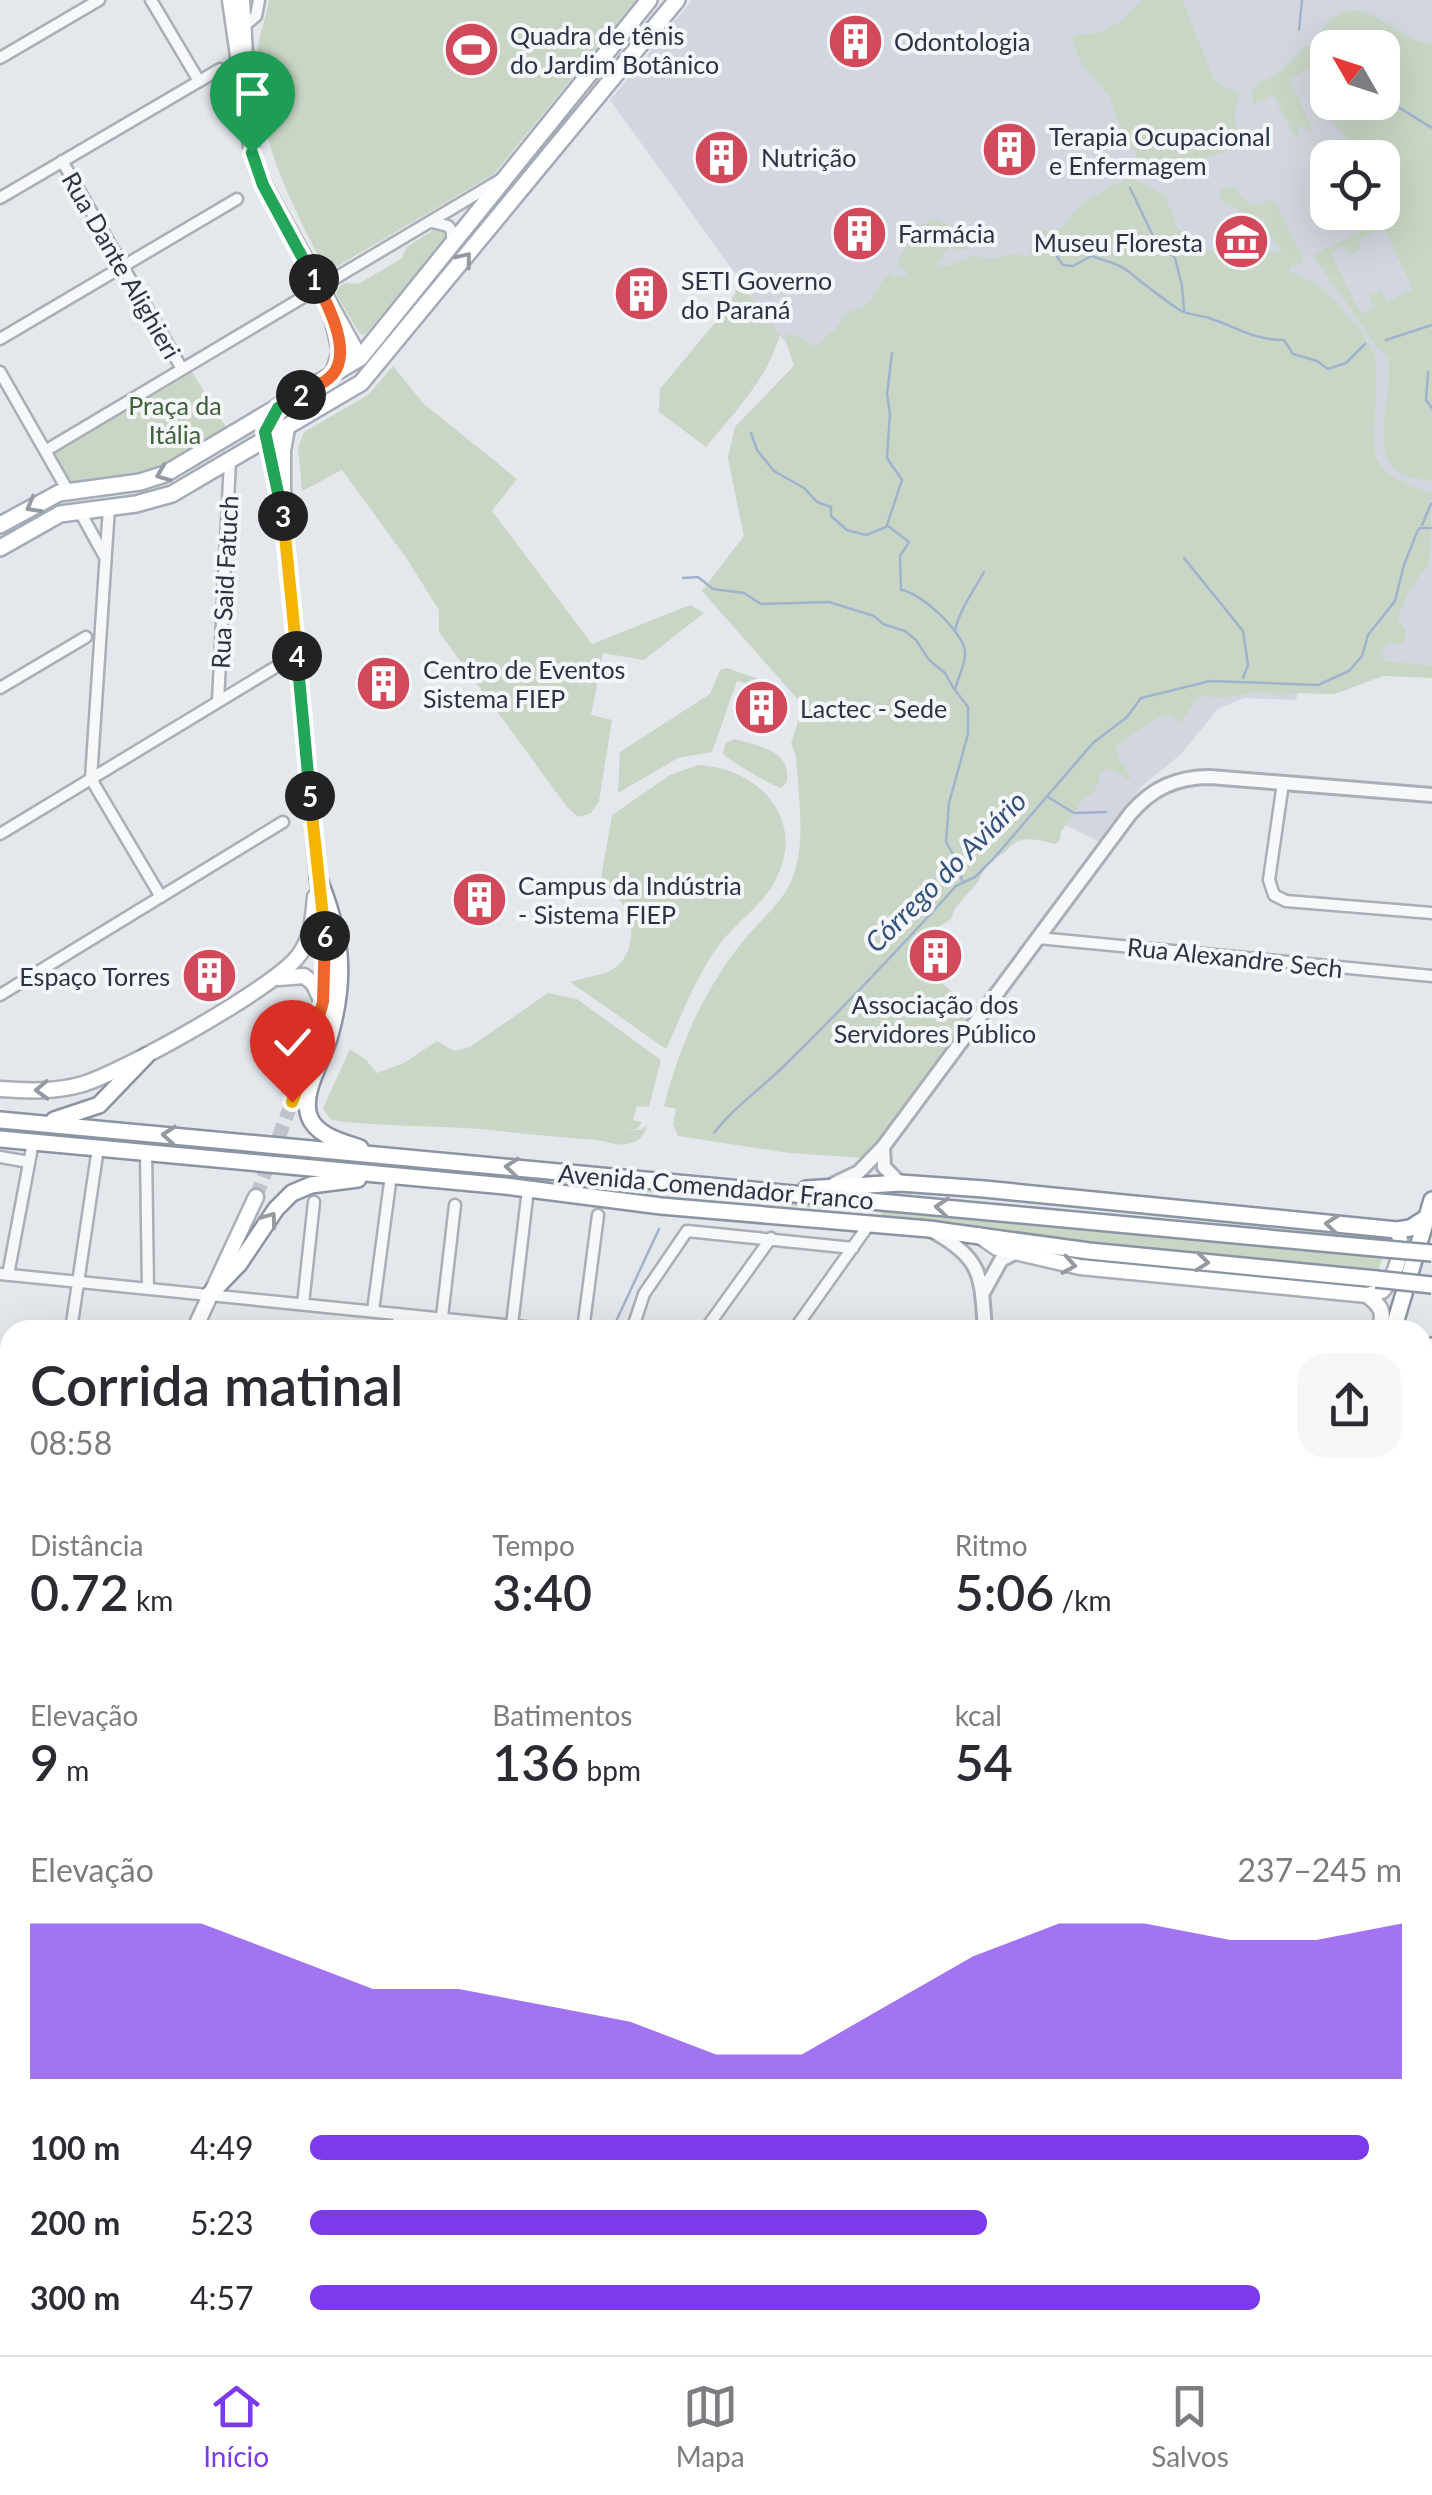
<!DOCTYPE html>
<html lang="pt">
<meta charset="utf-8">
<style>
body{margin:0;font-family:Lato,sans-serif;background:#f7f7f7;color:#2b2b33;height:100vh;display:flex;flex-direction:column;font-size:38px;white-space:nowrap}
*{box-sizing:border-box;margin:0}
p{font-size:32px;color:#7c7c81}
.icon{flex:none;width:55px;height:55px;fill:none;stroke:currentColor;stroke-width:2;stroke-linecap:round;stroke-linejoin:round}
.map{position:relative;flex:1;overflow:hidden}
.details{position:absolute;left:0px;top:1320px;width:1432px;height:1035px;display:flex;flex-direction:column;background:#fff;border-radius:30px 30px 0 0;box-shadow:0 10px 40px #0002}
.details>*{flex:none}
.needle{width:65px;rotate:309deg}
.tools{position:absolute;left:1310px;top:30px;display:grid;gap:20px}
.tools a{display:grid;place-items:center;width:90px;height:90px;border-radius:20px;background:#fff;box-shadow:0 10px 40px #0002;font-size:50px}
.pin{position:absolute;display:grid;place-items:center;width:85px;height:85px;color:#fff;margin:-102px -42px;border-radius:50% 50% 50% 0;rotate:-45deg;box-shadow:0 0 10px #0007}
.pin .icon{rotate:45deg}
.km{position:absolute;width:50px;height:50px;margin:-25px;border-radius:50%;background:#222;color:#fff;font-size:28px;line-height:50px;text-align:center}
.round{display:grid;place-items:center;flex:none;width:105px;height:105px;border-radius:30px;background:#f7f7f7}
.head{display:flex;align-items:center;justify-content:space-between;height:170px;padding:0 30px}
h1{font-size:55px;font-weight:600;line-height:75px}
.stats{display:grid;grid-template-columns:repeat(3,1fr);gap:15px;height:170px;padding:10px 30px}
.stats div{display:grid;align-content:center}
.stats b{font-size:50px;font-weight:600}
.stats small{font-size:28px;font-weight:400}
.stats p{font-size:28px}
.chart{height:280px;padding:20px 30px}
.chart p{display:flex;justify-content:space-between}
.chart svg{width:100%;height:180px;margin-top:10px;fill:#7c3aed;opacity:.7}
ul{padding:0 30px;list-style:none;font-size:32px}
li{display:grid;grid-template-columns:160px 120px 1fr;align-items:center;height:75px}
li i{height:25px;border-radius:12px;background:#7c3aed}
.tab-bar{display:flex;justify-content:space-around;align-items:center;height:140px;border-top:2px solid #e1e1e2;background:#fff;font-size:28px;color:#7c7c81}
.tab-bar a{display:grid;justify-items:center;gap:5px}
.tab-bar .current{color:#7c3aed}
.map>svg:first-child{display:block}
.built{fill:#d2d6de;fill-rule:evenodd}
.green{fill:#c9d6c5;fill-rule:evenodd}
.lines{fill:none;stroke-linecap:round;stroke-linejoin:round}
.stream{stroke:#9fb4cc;stroke-width:2.5}
.river{stroke:#9fb4cc;stroke-width:18}
.secondary-tunnel{stroke:#bfc3cb;stroke-width:14;stroke-dasharray:14 7;stroke-linecap:butt}
.minor-casing{stroke:#a9aeb7;stroke-width:15}
.tertiary-casing{stroke:#a9aeb7;stroke-width:18}
.secondary-casing{stroke:#a9aeb7;stroke-width:19}
.primary-casing{stroke:#a3abb8;stroke-width:20}
.trunk-casing{stroke:#8b94a3;stroke-width:20}
.minor{stroke:#f7f8fa;stroke-width:10}
.tertiary{stroke:#f7f8fa;stroke-width:12}
.secondary{stroke:#fff;stroke-width:14}
.primary{stroke:#fff;stroke-width:15}
.trunk{stroke:#fff;stroke-width:15}
.trunk-bridge-casing{stroke:#8b94a3;stroke-width:20;stroke-linecap:butt}
.trunk-bridge{stroke:#fff;stroke-width:15}
.oneway{stroke:#959aa2}
.split-1-casing{stroke:#fff;stroke-width:20}
.split-2-casing{stroke:#fff;stroke-width:20}
.split-3-casing{stroke:#fff;stroke-width:20}
.split-4-casing{stroke:#fff;stroke-width:20}
.split-5-casing{stroke:#fff;stroke-width:20}
.split-6-casing{stroke:#fff;stroke-width:20}
.split-7-casing{stroke:#fff;stroke-width:20}
.split-8-casing{stroke:#fff;stroke-width:20}
.split-1{stroke:#22a559;stroke-width:12}
.split-2{stroke:#f0652b;stroke-width:12}
.split-3{stroke:#22a559;stroke-width:12}
.split-4{stroke:#f5b400;stroke-width:12}
.split-5{stroke:#22a559;stroke-width:12}
.split-6{stroke:#f5b400;stroke-width:12}
.split-7{stroke:#f0652b;stroke-width:12}
.split-8{stroke:#f5b400;stroke-width:12}
.labels{text-anchor:middle;dominant-baseline:central;stroke-width:8;stroke-linejoin:round;paint-order:stroke}
.poi-label{font-size:25px;fill:#2b3445;stroke:#f4f6f9;text-anchor:start}
.street-label{font-size:25px;fill:#2b3445;stroke:#f4f6f9}
.park-label{font-size:25px;fill:#3f6138;stroke:#f4f6f9}
.water-label{font-size:28px;font-style:italic;fill:#34527a;stroke:#f4f6f9}
</style>
<div class="map">
<svg width="1432" height="2355" viewBox="0 0 1432 2355">
<rect width="100%" height="100%" fill="#e4e7ec"/>
<path class="built" d="M692 0H1432V674L1359 669 1350 689 1334 694 1298 693 1296 700 1244 698 1218 709 1181 754 1142 786 1100 842 1061 823 951 872 702 591 744 536 728 458 735 427 794 366 789 348 610 100ZM1328 48H1382V102H1328ZM1328 158H1382V212H1328Z
M810 2345H1229L1214 2355H852Z"/>
<path class="green" d="M269 0H636L494 174 331 270 323 265C288 197 258 139 257 61 256 41 266 20 269 0Z
M1141 0H1182L1215 82 1239 94 1234 114 1240 140 1231 150 1163 172 1143 166 1125 137 1109 96 1082 64 1072 39C1081 33 1085 35 1095 33 1113 30 1130 14 1141 0Z
M1355 10C1384 15 1402 41 1432 44V482C1422 478 1412 479 1402 474 1364 454 1398 386 1387 354L1379 350 1313 255 1388 219 1383 211 1382 158 1351 157 1345 144 1348 142 1340 127 1337 128 1309 69 1289 78 1313 130 1308 132 1305 127 1297 130 1299 136 1295 138 1274 95 1254 104 1251 92 1260 82 1282 71 1307 44 1315 49C1318 27 1333 13 1355 10ZM1334 35 1340 36 1352 47 1382 48V102H1328L1327 59 1324 51ZM1384 228 1413 289 1387 302 1381 291 1369 296 1374 308 1361 314 1331 253 1345 246 1350 255 1361 249 1358 240Z
M1132 178 1165 195 1177 227 1200 249 1244 257 1261 251 1282 252 1266 229 1264 219 1250 226 1237 208 1225 204 1219 197 1221 189 1234 187 1250 206 1274 199 1304 262 1290 267V271C1297 276 1303 277 1310 281 1331 293 1361 328 1372 350 1378 362 1376 376 1376 388 1375 457 1358 467 1432 494L1429 565C1413 582 1404 597 1398 619L1406 631 1404 643H1386L1382 656 1385 661 1432 666V678L1383 676 1334 694 1297 693 1279 696 1263 691 1222 698 1204 696 1196 699 1181 723C1178 721 1170 714 1166 714 1162 714 1122 742 1116 747L1118 757 1131 778 1127 779 1107 768 1101 772 1096 789 1080 803 1061 832 1060 840 1055 844C1042 840 1029 838 1016 840L1005 852 987 864 978 882 955 908 951 919 929 933 912 953 973 1013 864 1158 789 1153 678 1136 673 1124 676 1109 664 1106C680 1045 701 996 739 946 754 926 777 908 789 886 808 850 798 795 796 756L791 744 803 705 702 591 744 536 728 458 735 427 794 366 785 338 789 334 796 335 814 347 836 329 846 314 867 305 888 273 897 277 908 275 897 263 914 231 933 218 967 234V249L961 251 949 247 936 267H945L973 256 997 259 1014 253 1026 257 1031 254 1033 239 1039 231C1048 230 1055 232 1063 227 1070 222 1071 214 1077 208 1083 202 1122 179 1132 178Z
M435 229 445 233 444 240 365 335 360 334 336 294 338 287 345 283 358 284 401 259 407 247Z
M741 283 780 335C767 379 735 412 706 447L659 412 660 389 727 308Z
M393 366 424 404 517 479 492 511 592 644 690 605 704 613 644 660 603 653 591 715 612 720 599 801 591 813 578 817 567 807 439 632V610L407 559 342 470 302 491 298 448 304 432 368 395Z
M192 372 226 427 169 461 141 473 70 483 53 453Z
M727 668 761 680 760 687 737 681 712 752 678 758 618 793 620 752 710 694 720 670Z
M734 739C759 746 791 750 787 782L781 788C773 787 729 760 723 754L725 744Z
M698 765C759 768 808 820 775 881 762 906 735 923 719 945 696 976 682 1015 666 1049L570 982C583 978 598 976 610 971 636 958 637 919 619 899 614 893 606 888 600 884L612 815 670 775Z
M548 993 577 999 661 1060 649 1107 637 1106 633 1120 642 1122 637 1129H621L641 1130 647 1125C644 1137 638 1142 626 1144 616 1146 606 1141 596 1140 556 1137 518 1133 479 1129 429 1125 381 1127 331 1120L323 1108 350 1049 366 1060 377 1073 404 1063 437 1041 454 1051 470 1047Z
M605 1182 837 1203 836 1210 604 1188Z
M882 1206 1383 1257 1378 1271 1101 1244 881 1216Z
M765 2345H866L925 2355H810Z"/>
<g class="lines">
<path class="stream" d="M1299 30 1302 0
M1313 45 1324 51
M1382 97 1432 128
M1130 188 1155 240 1175 258 1182 286 1184 310
M1051 248 1063 265 1073 266 1091 256C1102 260 1119 263 1128 271 1142 283 1161 297 1178 309 1187 315 1199 315 1209 318 1237 327 1253 340 1284 340L1293 354 1317 361 1328 369 1346 363 1365 344
M1386 340 1432 325
M1428 372 1426 400 1432 408
M751 433 757 450 774 471 804 488 817 502 831 507V516L847 530 866 535 886 527
M887 525 902 480 887 458 890 414 887 394 892 353
M1422 525 1431 504
M888 526 909 542 900 556 901 590C921 592 964 633 965 652 966 666 957 678 955 690L968 707V734L949 803 946 842 958 863 962 880
M1184 558 1243 631 1248 665 1243 678
M683 578 698 577 713 589 744 593 761 604 829 602 874 616 883 624 905 631 916 640 929 660 945 673 954 689
M955 631C958 613 975 588 984 572
M1048 797 1074 813 1106 812
M714 1133C735 1106 762 1088 786 1064 845 1006 901 947 956 886L975 877 994 858 1093 743 1127 717 1141 698 1210 681 1318 685 1349 671 1362 656 1368 635 1395 601 1404 565 1417 532 1420 528H1432
M612 1330 659 1229
M1224 2355 1240 2345"/>
<path class="river" d="M1422 2284 1432 2288"/>
<path class="secondary-tunnel" d="M256 1197 292 1102"/>
<defs>
<path id="minor" d="M151 0 199 81
M245 25 256 16 259 0
M0 58 99 0
M62 161 182 369
M0 198 220 69
M432 222 448 226 452 231V242
M0 339 237 199
M0 372 68 491
M45 451 500 180
M109 507 91 779 161 897
M79 510 105 557
M0 688 86 637
M218 702 230 461
M1283 783 1269 880 1274 895 1286 901 1432 913
M0 834 274 668
M1038 938 1432 976
M0 995 283 822
M146 1152 148 1289
M0 1157 29 1162
M0 1274 555 1330
M8 1275 33 1142
M303 1304 314 1202
M373 1311 391 1175
M442 1317 455 1205
M512 1325 528 1189
M71 1330 98 1148
M397 1330 399 1314
M583 1330 598 1215
M632 1330 644 1294 687 1231 853 1248
M705 1330 771 1238
M794 1330 870 1223
M0 1368 10 1372
M0 1432 10 1435
M0 1491 10 1494
M1422 1575 1432 1576
M0 1629 10 1640
M1422 1726H1432
M1422 1889 1432 1888
M1422 2031 1432 2030"/>
<path id="tertiary" d="M883 1147 884 1167 900 1183
M834 1184 859 1172 883 1147 1130 814C1152 788 1177 777 1210 777L1432 795
M936 1233C984 1260 981 1279 985 1330
M984 1291 1001 1260 1020 1250
M1422 2146H1432"/>
<path id="secondary" d="M230 0 252 153 259 176 360 358
M242 0 246 74
M332 376 340 352 333 321
M287 428 283 451V510L326 964 319 1021 292 1102
M266 440 277 488
M279 978 304 976 313 983 322 1002
M0 1089C28 1091 56 1092 83 1084 123 1072 276 987 299 955 312 938 313 918 315 897
M978 1235 997 1248 1080 1267 1367 1295 1382 1291C1395 1277 1406 1248 1397 1230
M1367 1295C1382 1307 1385 1312 1379 1330
M194 1330 256 1197
M1422 1441 1432 1415
M0 1726 10 1705
M0 1920 10 1927
M0 2113 10 2120
M1422 2237 1432 2248
M341 2345 356 2355
M605 2345 620 2355
M736 2345 784 2355
M382 2355 389 2345
M655 2355 659 2345"/>
<path id="primary" d="M0 525 59 493 140 482 165 474 360 358 649 0
M0 548 60 514 136 504 172 494 361 383 677 0
M0 2334 10 2341
M16 2345 31 2355"/>
<path id="trunk" d="M318 877C341 934 347 974 330 1035 324 1058 301 1091 309 1116 316 1136 343 1142 360 1148
M0 1120 1386 1249
M54 1120 99 1105 146 1056
M0 1139 505 1186 661 1206 929 1229 1089 1251 1376 1279
M806 1189 900 1183 984 1189 1397 1230 1410 1228 1426 1218
M209 1295 239 1264 276 1209 292 1193 311 1185 358 1179
M1393 1330 1432 1200
M1422 1367 1432 1346
M1422 2333 1432 2346
M1392 2345 1397 2355"/>
</defs>
<use href="#minor" class="minor-casing"/>
<use href="#tertiary" class="tertiary-casing"/>
<use href="#secondary" class="secondary-casing"/>
<use href="#primary" class="primary-casing"/>
<use href="#trunk" class="trunk-casing"/>
<use href="#minor" class="minor"/>
<use href="#tertiary" class="tertiary"/>
<use href="#secondary" class="secondary"/>
<use href="#primary" class="primary"/>
<use href="#trunk" class="trunk"/>
<defs>
<path id="trunk-bridge" d="M1386 1249 1432 1253
M1376 1279 1432 1285"/>
</defs>
<use href="#trunk-bridge" class="trunk-bridge-casing"/>
<use href="#trunk-bridge" class="trunk-bridge"/>
</g>
<defs><path id="oneway-chevron" d="M-2-3.5L2.5 0L-2 3.5" fill="none" stroke-width="1.6" stroke-linecap="round" stroke-linejoin="round" transform="scale(2.5)"/></defs>
<g class="oneway">
<use href="#oneway-chevron" transform="translate(465 259) rotate(-51)"/>
<use href="#oneway-chevron" transform="translate(163 474) rotate(158)"/>
<use href="#oneway-chevron" transform="translate(33 506) rotate(151)"/>
<use href="#oneway-chevron" transform="translate(42 1090) rotate(178)"/>
<use href="#oneway-chevron" transform="translate(169 1135) rotate(-175)"/>
<use href="#oneway-chevron" transform="translate(512 1167) rotate(-175)"/>
<use href="#oneway-chevron" transform="translate(942 1207) rotate(-175)"/>
<use href="#oneway-chevron" transform="translate(270 1219) rotate(-54)"/>
<use href="#oneway-chevron" transform="translate(1332 1224) rotate(-174)"/>
<use href="#oneway-chevron" transform="translate(1202 1262) rotate(6)"/>
<use href="#oneway-chevron" transform="translate(1069 1265) rotate(10)"/>
</g>
<g class="lines">
<defs>
<path id="split-1" d="M252 153 263 185 314 279"/>
<path id="split-2" d="M301 395C310 390 321 385 329 378 356 356 327 302 314 279"/>
<path id="split-3" d="M283 516 265 432 278 408 301 395"/>
<path id="split-4" d="M283 516 297 656"/>
<path id="split-5" d="M297 656 310 796"/>
<path id="split-6" d="M310 796 325 936"/>
<path id="split-7" d="M303 1074 323 1002 325 936"/>
<path id="split-8" d="M292 1102 303 1074"/>
</defs>
<use href="#split-1" class="split-1-casing"/>
<use href="#split-2" class="split-2-casing"/>
<use href="#split-3" class="split-3-casing"/>
<use href="#split-4" class="split-4-casing"/>
<use href="#split-5" class="split-5-casing"/>
<use href="#split-6" class="split-6-casing"/>
<use href="#split-7" class="split-7-casing"/>
<use href="#split-8" class="split-8-casing"/>
<use href="#split-1" class="split-1"/>
<use href="#split-2" class="split-2"/>
<use href="#split-3" class="split-3"/>
<use href="#split-4" class="split-4"/>
<use href="#split-5" class="split-5"/>
<use href="#split-6" class="split-6"/>
<use href="#split-7" class="split-7"/>
<use href="#split-8" class="split-8"/>
</g>
<defs>
<symbol id="building-disc" viewBox="-11 -11 22 22"><circle r="9.5" fill="#d1495b" stroke="#f4f6f9"/><path d="M-4-6H4V6H1V3H-1V6H-4ZM-2.5-4.3h1.7v1.8h-1.7ZM.8-4.3h1.7v1.8H.8ZM-2.5-1h1.7V.8h-1.7ZM.8-1h1.7V.8H.8Z" fill="#fff"/></symbol>
<symbol id="stadium-disc" viewBox="-11 -11 22 22"><circle r="9.5" fill="#d1495b" stroke="#f4f6f9"/><path d="M0-5a6.5 5 0 1 0 0 10a6.5 5 0 1 0 0-10ZM-3.5-1.8h7v3.6h-7Z" fill="#fff"/></symbol>
<symbol id="museum-disc" viewBox="-11 -11 22 22"><circle r="9.5" fill="#d1495b" stroke="#f4f6f9"/><path d="M0-6L6-3V-2H-6V-3ZM-5-1h2V3h-2ZM-1-1h2V3h-2ZM3-1h2V3H3ZM-6 4H6V6H-6Z" fill="#fff"/></symbol>
</defs>
<g fill-rule="evenodd">
<use href="#building-disc" x="824" y="10" width="63" height="63"/>
<use href="#stadium-disc" x="440" y="18" width="63" height="63"/>
<use href="#building-disc" x="978" y="118" width="63" height="63"/>
<use href="#building-disc" x="690" y="126" width="63" height="63"/>
<use href="#building-disc" x="828" y="202" width="63" height="63"/>
<use href="#museum-disc" x="1210" y="210" width="63" height="63"/>
<use href="#building-disc" x="610" y="262" width="63" height="63"/>
<use href="#building-disc" x="352" y="652" width="63" height="63"/>
<use href="#building-disc" x="730" y="676" width="63" height="63"/>
<use href="#building-disc" x="448" y="868" width="63" height="63"/>
<use href="#building-disc" x="904" y="924" width="63" height="63"/>
<use href="#building-disc" x="178" y="944" width="63" height="63"/>
</g>
<g class="labels">
<g class="poi-label">
<text x="510" y="35">Quadra de tênis<tspan x="510" dy="29">do Jardim Botânico</tspan></text>
<text x="894" y="41">Odontologia</text>
<text x="1049" y="136">Terapia Ocupacional<tspan x="1049" dy="29">e Enfermagem</tspan></text>
<text x="761" y="157">Nutrição</text>
<text x="898" y="233">Farmácia</text>
<text x="1203" y="242" text-anchor="end">Museu Floresta</text>
<text x="681" y="280">SETI Governo<tspan x="681" dy="29">do Paraná</tspan></text>
<text x="423" y="669">Centro de Eventos<tspan x="423" dy="29">Sistema FIEP</tspan></text>
<text x="800" y="708">Lactec - Sede</text>
<text x="518" y="885">Campus da Indústria<tspan x="518" dy="29">- Sistema FIEP</tspan></text>
<text x="170" y="976" text-anchor="end">Espaço Torres</text>
<text x="935" y="1004" text-anchor="middle">Associação dos<tspan x="935" dy="29">Servidores Público</tspan></text>
</g>
<g class="street-label">
<text transform="translate(122 265) rotate(60)">Rua Dante Alighieri</text>
<text transform="translate(224 582) rotate(-87)">Rua Said Fatuch</text>
<text transform="translate(1235 957) rotate(6)">Rua Alexandre Sech</text>
<text transform="translate(716 1186) rotate(5)">Avenida Comendador Franco</text>
</g>
<g class="park-label">
<text x="175" y="405">Praça da<tspan x="175" dy="29">Itália</tspan></text>
</g>
<g class="water-label">
<text transform="translate(945 871) rotate(-45)">Córrego do Aviário</text>
</g>
</g>
</svg>
<div class="tools">
<a><svg class="needle" viewBox="-14 -14 28 28"><path d="M0-13l5 13h-10z" fill="#e53935"/><path d="M0 13l5-13h-10z" fill="#7c7c81"/></svg></a>
<a><svg class="icon" aria-label="locate" viewBox="0 0 24 24"><circle cx="12" cy="12" r="6"/><path d="M12 2v4M12 18v4M2 12h4M18 12h4"/></svg></a>
</div>
<div class="pin" style="left:252px;top:153px;background:#1e9e55"><svg class="icon" aria-label="arrive" viewBox="0 0 24 24"><path d="M6 21V4h12l-3 4 3 4H6"/></svg></div>
<div class="pin" style="left:292px;top:1102px;background:#d93025"><svg class="icon" aria-label="check" viewBox="0 0 24 24"><path d="M5 12l5 5 9-10"/></svg></div>
<b class="km" style="left:314px;top:279px">1</b>
<b class="km" style="left:301px;top:395px">2</b>
<b class="km" style="left:283px;top:516px">3</b>
<b class="km" style="left:297px;top:656px">4</b>
<b class="km" style="left:310px;top:796px">5</b>
<b class="km" style="left:325px;top:936px">6</b>
<section class="details">
<div class="head"><div><h1>Corrida matinal</h1><p>08:58</p></div><a class="round"><svg class="icon" aria-label="share" viewBox="0 0 24 24"><path d="M12 15V3M7 8l5-5 5 5M5 13v7h14v-7"/></svg></a></div>
<div class="stats">
<div><p>Distância</p><b>0.72<small> km</small></b></div>
<div><p>Tempo</p><b>3:40</b></div>
<div><p>Ritmo</p><b>5:06<small> /km</small></b></div>
</div>
<div class="stats">
<div><p>Elevação</p><b>9<small> m</small></b></div>
<div><p>Batimentos</p><b>136<small> bpm</small></b></div>
<div><p>kcal</p><b>54</b></div>
</div>
<div class="chart"><p><span>Elevação</span>237–245 m</p>
<svg viewBox="0 0 160 44" preserveAspectRatio="none"><path d="M0 44V6L10 6L20 6L30 14L40 22L50 22L60 26L70 30L80 38L90 38L100 26L110 14L120 6L130 6L140 10L150 10L160 6V44z"/></svg>
</div>
<ul>
<li><b>100 m</b>4:49<i style="width:97%"></i></li>
<li><b>200 m</b>5:23<i style="width:62%"></i></li>
<li><b>300 m</b>4:57<i style="width:87%"></i></li>
</ul>
</section>
</div>
<nav class="tab-bar">
<a class="current"><svg class="icon" aria-label="home" viewBox="0 0 24 24"><path d="M3 11l9-7 9 7M6 9v11h12V9"/></svg>Início</a>
<a><svg class="icon" aria-label="map" viewBox="0 0 24 24"><path d="M3 6l6-2 6 2 6-2v14l-6 2-6-2-6 2zM9 4v14M15 6v14"/></svg>Mapa</a>
<a><svg class="icon" aria-label="saved" viewBox="0 0 24 24"><path d="M7 4h10v16l-5-4-5 4z"/></svg>Salvos</a>
</nav>
